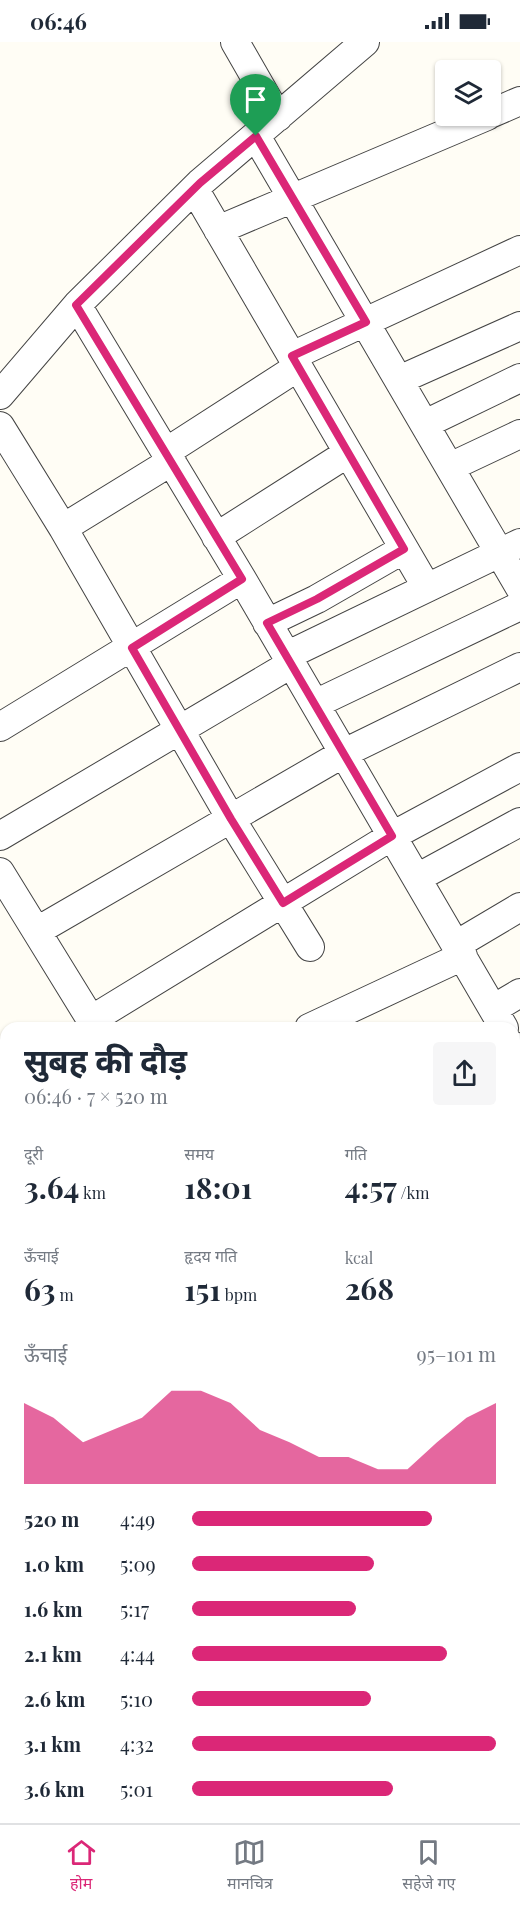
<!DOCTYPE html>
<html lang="hi">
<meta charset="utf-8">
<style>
body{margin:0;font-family:"Playfair Display","Noto Sans Devanagari",serif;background:#f6f6f7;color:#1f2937;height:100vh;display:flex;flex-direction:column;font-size:22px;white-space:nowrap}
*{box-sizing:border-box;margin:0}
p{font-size:20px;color:#747a83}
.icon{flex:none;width:33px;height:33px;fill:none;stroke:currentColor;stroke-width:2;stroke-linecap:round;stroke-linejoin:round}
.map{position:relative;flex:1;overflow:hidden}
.drawer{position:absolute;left:0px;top:980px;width:520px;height:802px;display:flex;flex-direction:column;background:#fff;border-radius:18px 18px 0 0;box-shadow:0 2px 4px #0004}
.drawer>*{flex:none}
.tools{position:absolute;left:435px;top:18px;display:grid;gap:12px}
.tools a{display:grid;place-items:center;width:66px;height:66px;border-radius:6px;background:#fff;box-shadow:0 2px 4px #0004;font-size:30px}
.pin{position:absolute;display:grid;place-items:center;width:51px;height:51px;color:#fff;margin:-62px -26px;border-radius:50% 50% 50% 0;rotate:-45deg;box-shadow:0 0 6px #0007}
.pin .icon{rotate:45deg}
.round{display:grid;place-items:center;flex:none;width:63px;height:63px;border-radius:6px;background:#f6f6f7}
.overview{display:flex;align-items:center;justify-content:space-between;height:102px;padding:0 24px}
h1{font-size:33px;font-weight:700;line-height:45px}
.stats{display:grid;grid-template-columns:repeat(3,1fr);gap:9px;height:102px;padding:6px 24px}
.stats div{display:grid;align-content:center}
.stats b{font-size:30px;font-weight:700}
.stats small{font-size:16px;font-weight:400}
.stats p{font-size:16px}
.chart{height:168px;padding:12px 24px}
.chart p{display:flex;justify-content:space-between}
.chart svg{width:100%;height:108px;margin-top:6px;fill:#db2777;opacity:.7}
ul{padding:0 24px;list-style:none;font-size:20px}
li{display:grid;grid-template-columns:96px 72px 1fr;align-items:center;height:45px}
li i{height:15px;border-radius:8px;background:#db2777}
.status{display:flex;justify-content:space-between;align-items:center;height:42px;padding:0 30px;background:#fff;direction:ltr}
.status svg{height:16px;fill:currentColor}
.tabs{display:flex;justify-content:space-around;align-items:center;height:84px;border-top:2px solid #e0e1e3;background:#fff;font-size:16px;color:#747a83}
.tabs a{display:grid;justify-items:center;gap:3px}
.tabs .current{color:#db2777}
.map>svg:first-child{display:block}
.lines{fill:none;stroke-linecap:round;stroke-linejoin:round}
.street-casing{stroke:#444;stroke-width:30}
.street{stroke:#fff;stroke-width:28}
.route-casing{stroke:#fff;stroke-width:12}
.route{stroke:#db2777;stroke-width:8}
</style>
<div class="status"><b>06:46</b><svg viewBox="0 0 49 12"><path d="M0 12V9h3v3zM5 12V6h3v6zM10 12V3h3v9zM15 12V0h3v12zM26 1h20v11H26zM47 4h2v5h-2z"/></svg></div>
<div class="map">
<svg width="520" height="1781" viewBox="0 0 520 1781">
<rect width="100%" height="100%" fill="#fffdf5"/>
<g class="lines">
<defs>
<path id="street" d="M235 0 278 75
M490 72 520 59
M256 94 520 546
M195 148 427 546
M218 188 487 74
M77 263 242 537 504 986
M292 314 520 208
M399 338 520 284
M0 353 77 263 200 141 365 0
M425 382 520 336
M0 384 63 486 231 777 310 905
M166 410 298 325
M450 425 520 392
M63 486 172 419
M216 495 348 411
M267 581 317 557 404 507
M286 614 520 501
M315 662 520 564
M0 685 242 537
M0 794 291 622
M0 830 96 986
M417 836 520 780
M37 889 344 711 520 625
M456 903 520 865
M493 967 520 951
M91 978 392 794 520 725
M309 986 463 914
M514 1004 520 1014
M514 1113H520
M514 1196 520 1193
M0 1288 6 1300
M514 1289 520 1286
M514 1381 520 1378
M0 1444 6 1456
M0 1576 6 1574
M514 1595 520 1592
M0 1643 6 1656
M514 1694 520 1691
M514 1726 520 1735
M60 1776 62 1781
M170 1776 173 1781
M255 1776 258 1781
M350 1776 352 1781"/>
</defs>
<use href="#street" class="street-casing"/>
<use href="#street" class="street"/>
</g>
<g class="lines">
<defs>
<path id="route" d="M256 94 366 280 292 314 404 507 317 557 267 581 392 794 283 861 231 777 132 606 242 537 76 263 200 141Z"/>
</defs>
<use href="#route" class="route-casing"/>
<use href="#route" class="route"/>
</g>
</svg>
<div class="tools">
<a><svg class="icon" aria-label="layers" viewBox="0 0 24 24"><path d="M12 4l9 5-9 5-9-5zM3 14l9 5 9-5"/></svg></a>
</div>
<div class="pin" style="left:256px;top:94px;background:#1e9e55"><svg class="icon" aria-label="arrive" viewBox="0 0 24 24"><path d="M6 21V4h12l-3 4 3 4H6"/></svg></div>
<section class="drawer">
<div class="overview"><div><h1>सुबह की दौड़</h1><p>06:46 · 7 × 520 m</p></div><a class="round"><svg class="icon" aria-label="share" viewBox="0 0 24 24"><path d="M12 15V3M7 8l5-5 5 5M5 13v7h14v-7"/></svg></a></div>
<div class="stats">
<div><p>दूरी</p><b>3.64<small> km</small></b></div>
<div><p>समय</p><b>18:01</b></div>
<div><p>गति</p><b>4:57<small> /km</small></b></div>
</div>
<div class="stats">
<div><p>ऊँचाई</p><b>63<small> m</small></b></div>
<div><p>हृदय गति</p><b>151<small> bpm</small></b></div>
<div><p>kcal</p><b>268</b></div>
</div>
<div class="chart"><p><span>ऊँचाई</span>95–101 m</p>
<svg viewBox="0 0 160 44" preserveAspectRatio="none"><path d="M0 44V11L10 17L20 27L30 22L40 17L50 6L60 6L70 11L80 22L90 27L100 33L110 33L120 38L130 38L140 27L150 17L160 11V44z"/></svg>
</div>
<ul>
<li><b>520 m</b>4:49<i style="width:79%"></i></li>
<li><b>1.0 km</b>5:09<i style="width:60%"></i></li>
<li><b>1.6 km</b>5:17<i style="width:54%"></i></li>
<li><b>2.1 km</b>4:44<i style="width:84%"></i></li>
<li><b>2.6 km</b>5:10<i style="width:59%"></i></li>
<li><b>3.1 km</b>4:32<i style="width:100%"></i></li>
<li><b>3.6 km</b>5:01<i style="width:66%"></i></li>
</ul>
</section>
</div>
<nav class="tabs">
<a class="current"><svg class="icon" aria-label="home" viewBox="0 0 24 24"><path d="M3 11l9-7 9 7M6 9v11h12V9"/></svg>होम</a>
<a><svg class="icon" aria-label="map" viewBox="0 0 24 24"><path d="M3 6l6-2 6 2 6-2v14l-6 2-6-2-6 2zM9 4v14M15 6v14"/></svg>मानचित्र</a>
<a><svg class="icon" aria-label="saved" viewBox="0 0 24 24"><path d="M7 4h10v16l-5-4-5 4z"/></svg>सहेजे गए</a>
</nav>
